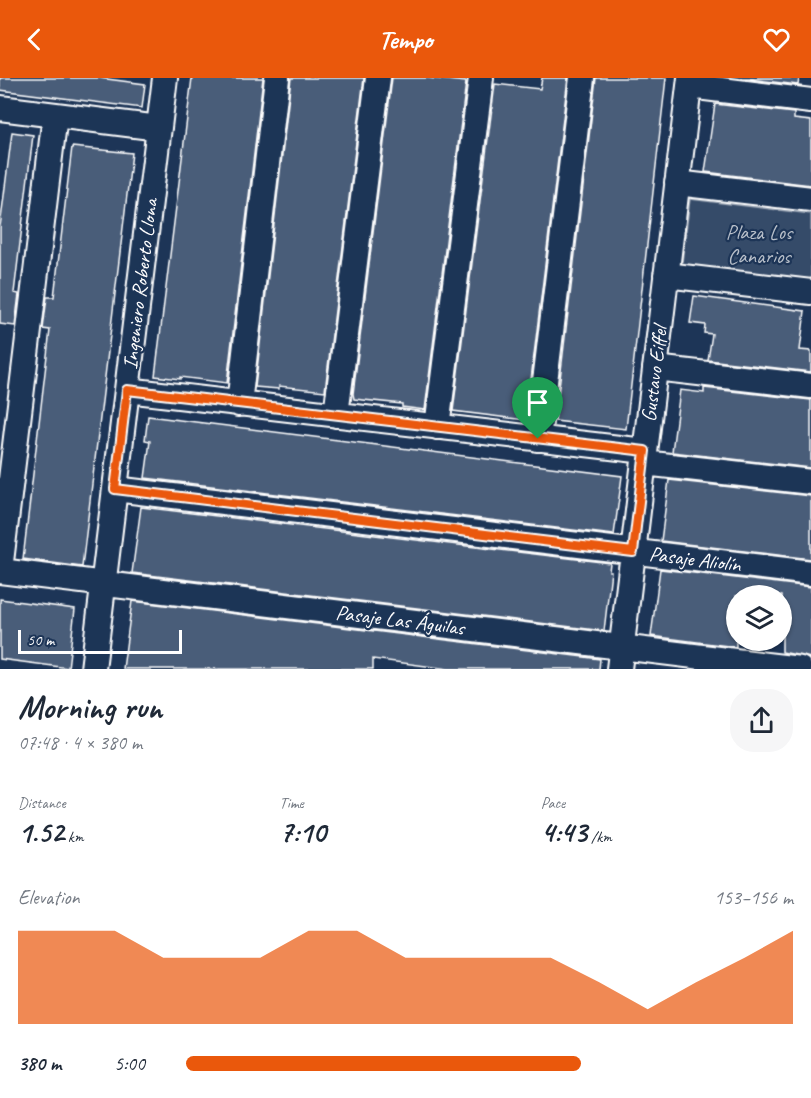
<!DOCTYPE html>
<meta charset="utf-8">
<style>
body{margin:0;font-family:Caveat,sans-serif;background:#f6f6f7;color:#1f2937;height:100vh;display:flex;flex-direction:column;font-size:22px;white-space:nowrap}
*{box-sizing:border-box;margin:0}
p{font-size:20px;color:#747a83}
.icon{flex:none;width:33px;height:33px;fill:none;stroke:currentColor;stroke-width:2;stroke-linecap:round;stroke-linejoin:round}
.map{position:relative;height:591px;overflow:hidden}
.details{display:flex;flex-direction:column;background:#fff;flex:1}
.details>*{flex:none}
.controls{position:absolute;left:726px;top:507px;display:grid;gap:12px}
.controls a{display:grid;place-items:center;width:66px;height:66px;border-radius:50%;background:#fff;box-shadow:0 2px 4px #0004;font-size:30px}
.scale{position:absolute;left:18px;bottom:15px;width:164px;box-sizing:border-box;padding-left:6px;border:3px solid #fff;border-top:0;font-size:16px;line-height:21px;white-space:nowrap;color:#fff;-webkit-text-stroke:4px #1d3557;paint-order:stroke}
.pin{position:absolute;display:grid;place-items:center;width:51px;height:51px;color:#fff;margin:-62px -26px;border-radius:50% 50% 50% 0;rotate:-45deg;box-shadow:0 0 6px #0007}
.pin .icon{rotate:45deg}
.round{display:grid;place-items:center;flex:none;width:63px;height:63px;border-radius:24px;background:#f6f6f7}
.headline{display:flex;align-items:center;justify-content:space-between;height:102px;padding:0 18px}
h1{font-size:33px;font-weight:800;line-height:45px}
.figures{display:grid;grid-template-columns:repeat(3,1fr);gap:9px;height:102px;padding:6px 18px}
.figures div{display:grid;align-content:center}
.figures b{font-size:30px;font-weight:800}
.figures small{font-size:16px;font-weight:400}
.figures p{font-size:16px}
.chart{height:168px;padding:12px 18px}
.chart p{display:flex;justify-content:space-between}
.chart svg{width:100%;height:108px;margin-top:6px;fill:#ea580c;opacity:.7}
ul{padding:0 18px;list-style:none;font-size:20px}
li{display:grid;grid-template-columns:96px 72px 1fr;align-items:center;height:45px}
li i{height:15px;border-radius:8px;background:#ea580c}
header{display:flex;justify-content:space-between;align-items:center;height:78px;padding:0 18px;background:#ea580c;color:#fff;font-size:27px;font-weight:800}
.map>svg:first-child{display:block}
.green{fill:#364b69;stroke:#9aa5b4;stroke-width:1.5}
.building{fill:#4a5d79;stroke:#fff;stroke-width:1.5}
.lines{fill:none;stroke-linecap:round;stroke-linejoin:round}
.minor-casing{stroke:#fff;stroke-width:28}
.minor{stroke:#1d3557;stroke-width:24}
.route-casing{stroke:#fff;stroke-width:12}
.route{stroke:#ea580c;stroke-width:8}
.labels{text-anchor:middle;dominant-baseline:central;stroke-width:4.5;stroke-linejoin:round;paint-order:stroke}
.park-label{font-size:21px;fill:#b9c0ca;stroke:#1d3557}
.street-label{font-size:21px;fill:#fff;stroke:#1d3557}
</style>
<header><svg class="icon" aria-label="back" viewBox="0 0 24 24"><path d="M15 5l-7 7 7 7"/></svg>Tempo<svg class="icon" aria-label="heart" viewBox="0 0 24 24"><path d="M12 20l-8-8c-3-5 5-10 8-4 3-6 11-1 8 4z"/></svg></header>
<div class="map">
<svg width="811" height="591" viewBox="0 0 811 591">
<rect width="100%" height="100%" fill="#1d3557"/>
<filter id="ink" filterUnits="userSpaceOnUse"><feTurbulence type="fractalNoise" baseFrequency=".0167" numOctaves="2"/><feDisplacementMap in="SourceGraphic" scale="12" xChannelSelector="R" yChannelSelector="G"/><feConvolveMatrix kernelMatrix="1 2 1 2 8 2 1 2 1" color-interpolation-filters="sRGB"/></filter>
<g filter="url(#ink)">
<path class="green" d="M690 121 811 136V208L681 192Z"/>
<path class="building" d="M0 0H99L145 6 142 30 0 12Z
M192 0H263L227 305 180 299V301L155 298Z
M291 0H364L325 313 279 308V311L255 309Z
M392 0H427L466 4 425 332 402 329V326L354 321 353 316Z
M542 0H568L526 342 453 333 495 6 540 11Z
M596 0H666L626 351 555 343Z
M741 0H799L798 7Z
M715 26 794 35V41L811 43V107L705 94Z
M12 54 33 57 14 215 19 216 15 248 0 246V149Z
M72 69 132 75 82 489 23 481 50 252 43 251 47 219H54Z
M694 218 805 233 800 272 811 273V294L708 282 712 256 704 255 705 247 690 245Z
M704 310 811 322V390L672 374 680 312 704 315Z
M148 338 622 398 614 457 145 400 150 363 145 362Z
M669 402 811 418V481L661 463Z
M141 429 610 485 609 493H611L604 553 132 495Z
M660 491 811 509V580L782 574V518H736V569L651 558Z
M0 521 75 531 68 590 0 581Z
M132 523 600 581 599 591H449L373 581V591H123Z"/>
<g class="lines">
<defs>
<path id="minor" d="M689 8 811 23
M0 30 159 50
M677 105 811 121
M666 197 811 214
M655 290 811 308
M127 312 645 373
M239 326 277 0
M336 337 378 0
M437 349 481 0
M538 361 582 0
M644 385 811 404
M115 411 811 495
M0 492 55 37
M0 493 800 591
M93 591 165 0
M619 591 690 0"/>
</defs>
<use href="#minor" class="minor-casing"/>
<use href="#minor" class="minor"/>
</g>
</g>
<g class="lines" filter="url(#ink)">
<defs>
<path id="route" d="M127 312 645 373 633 474 115 411Z"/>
</defs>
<use href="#route" class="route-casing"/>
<use href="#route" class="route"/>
</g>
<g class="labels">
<g class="park-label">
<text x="759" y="154">Plaza Los<tspan x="759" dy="24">Canarios</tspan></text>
</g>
<g class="street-label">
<text transform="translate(140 206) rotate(-83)">Ingeniero Roberto Llona</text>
<text transform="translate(654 296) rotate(-83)">Gustavo Eiffel</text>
<text transform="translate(695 481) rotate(7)">Pasaje Aliolín</text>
<text transform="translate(400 542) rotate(7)">Pasaje Las Águilas</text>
</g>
</g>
</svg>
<div class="controls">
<a><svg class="icon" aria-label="layers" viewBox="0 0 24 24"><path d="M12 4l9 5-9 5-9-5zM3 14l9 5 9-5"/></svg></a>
</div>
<div class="scale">50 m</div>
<div class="pin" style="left:538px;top:361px;background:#1e9e55"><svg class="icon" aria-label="arrive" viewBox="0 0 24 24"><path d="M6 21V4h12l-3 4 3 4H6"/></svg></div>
</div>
<section class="details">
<div class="headline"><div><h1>Morning run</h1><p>07:48 · 4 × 380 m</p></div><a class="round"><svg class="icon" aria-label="share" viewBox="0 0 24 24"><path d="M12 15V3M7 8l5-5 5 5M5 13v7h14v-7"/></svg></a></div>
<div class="figures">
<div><p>Distance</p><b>1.52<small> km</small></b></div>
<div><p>Time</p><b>7:10</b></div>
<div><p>Pace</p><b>4:43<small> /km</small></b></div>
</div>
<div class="chart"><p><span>Elevation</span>153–156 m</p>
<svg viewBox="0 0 160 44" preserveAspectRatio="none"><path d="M0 44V6L10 6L20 6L30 17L40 17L50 17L60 6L70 6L80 17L90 17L100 17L110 17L120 27L130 38L140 27L150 17L160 6V44z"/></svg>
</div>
<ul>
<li><b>380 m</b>5:00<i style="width:65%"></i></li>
</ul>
</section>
